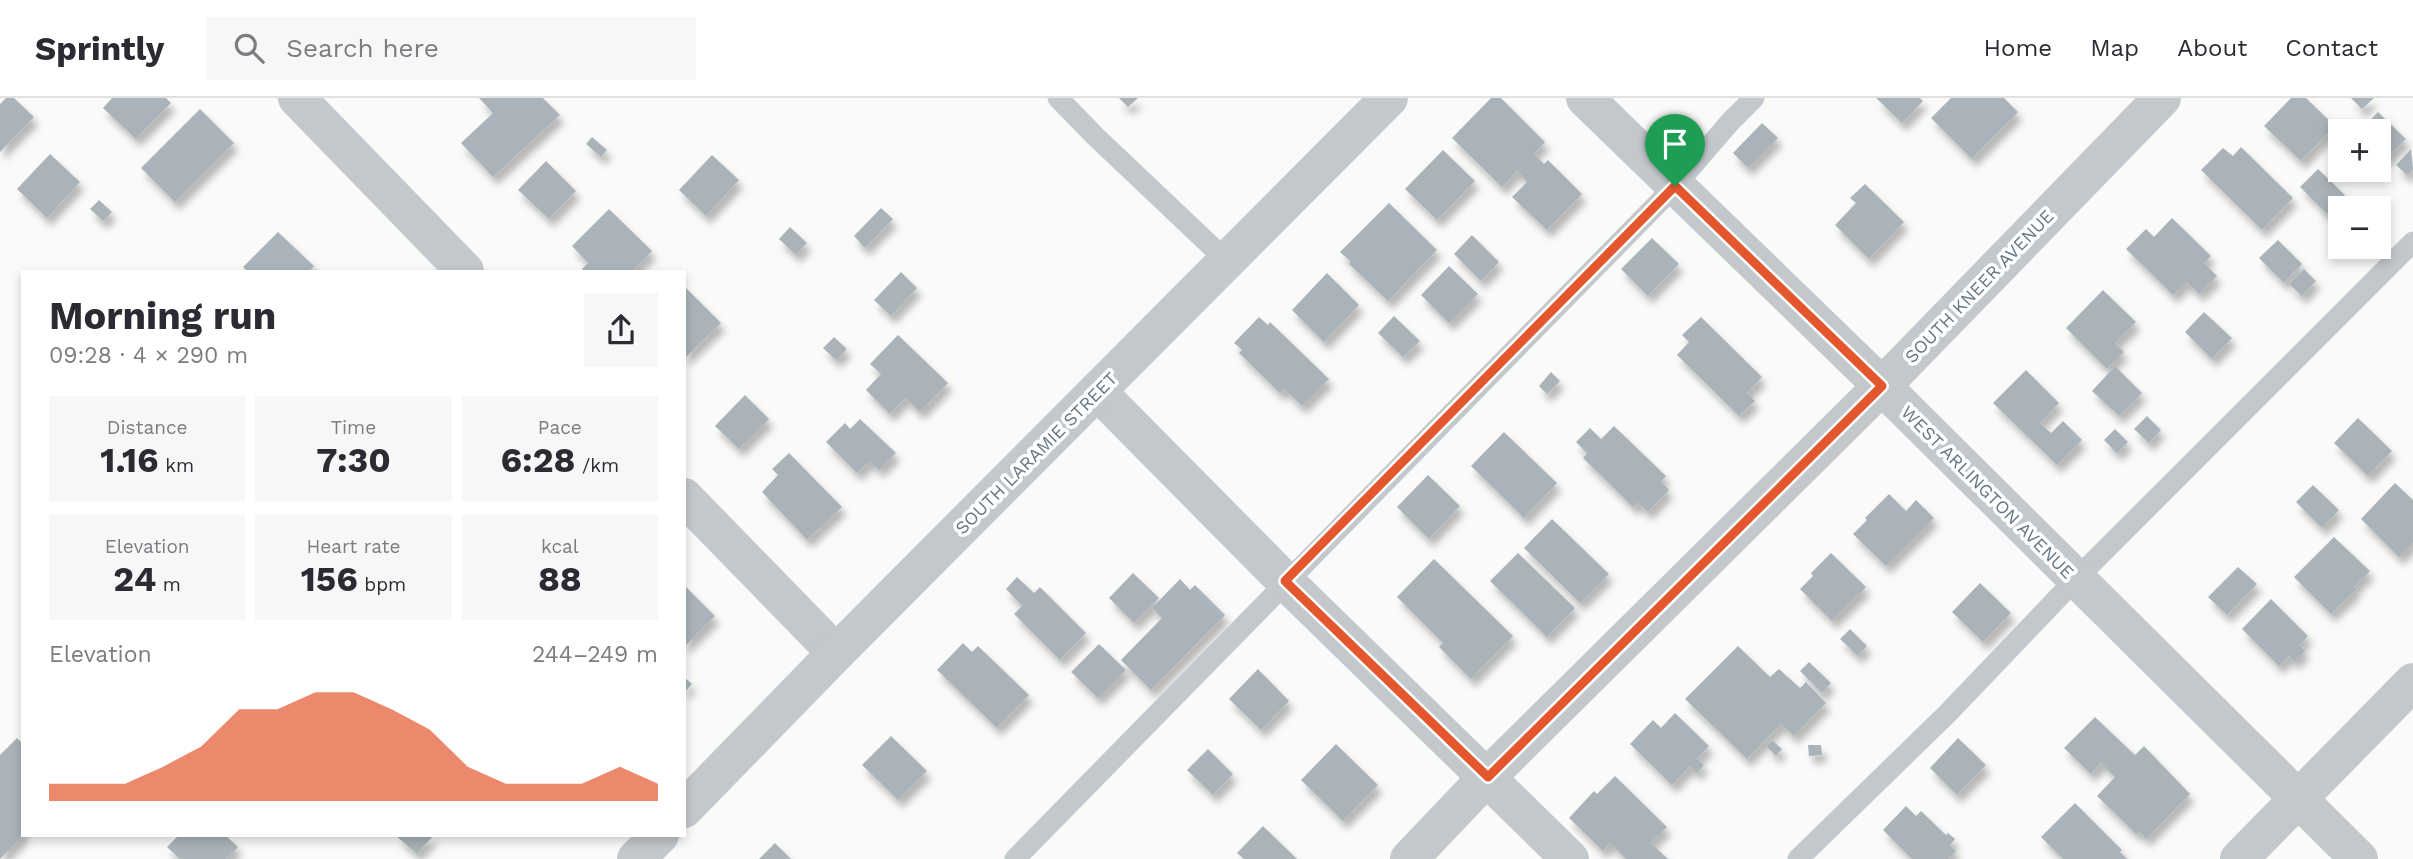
<!DOCTYPE html>
<meta charset="utf-8">
<style>
body{margin:0;font-family:"Work Sans",sans-serif;background:#f7f7f7;color:#2b2b33;height:100vh;display:flex;flex-direction:column;font-size:26px;white-space:nowrap}
*{box-sizing:border-box;margin:0}
p{font-size:23px;color:#7c7c81}
.icon{flex:none;width:38px;height:38px;fill:none;stroke:currentColor;stroke-width:2;stroke-linecap:round;stroke-linejoin:round}
.map{position:relative;flex:1;overflow:hidden}
.sheet{position:absolute;left:21px;top:172px;width:665px;height:567px;display:flex;flex-direction:column;background:#fff;border-radius:0px;box-shadow:0 4px 10px #0003}
.sheet>*{flex:none}
.controls{position:absolute;left:2328px;top:21px;display:grid;gap:14px}
.controls a{display:grid;place-items:center;width:63px;height:63px;border-radius:0px;background:#fff;box-shadow:0 4px 10px #0003;font-size:35px}
.pin{position:absolute;display:grid;place-items:center;width:60px;height:60px;color:#fff;margin:-72px -30px;border-radius:50% 50% 50% 0;rotate:-45deg;box-shadow:0 0 7px #0007}
.pin .icon{rotate:45deg}
.round{display:grid;place-items:center;flex:none;width:74px;height:74px;border-radius:0px;background:#f7f7f7}
.head{display:flex;align-items:center;justify-content:space-between;height:119px;padding:0 28px}
h1{font-size:38px;font-weight:700;line-height:52px}
.figures{display:grid;grid-template-columns:repeat(3,1fr);gap:10px;height:119px;padding:7px 28px}
.figures div{display:grid;align-content:center;border-radius:0px;background:#f7f7f7;text-align:center}
.figures b{font-size:35px;font-weight:700}
.figures small{font-size:19px;font-weight:400}
.figures p{font-size:19px}
.chart{height:196px;padding:14px 28px}
.chart p{display:flex;justify-content:space-between}
.chart svg{width:100%;height:126px;margin-top:7px;fill:#e4572e;opacity:.7}
header{display:flex;align-items:center;gap:42px;box-sizing:border-box;height:98px;padding:0 35px;background:#fff;border-bottom:2px solid #e1e1e2}
header strong{font-size:33px}
nav{display:flex;gap:38px;margin-inline-start:auto;font-size:24px}
.search{width:490px;height:63px;background:#f7f7f7;display:flex;align-items:center;gap:18px;box-sizing:border-box;padding:0 24px;border-radius:0px;color:#7c7c81;font-size:26px}
.map>svg:first-child{display:block}
.building{fill:#aab3b9;filter:url(#shadow)}
.lines{fill:none;stroke-linecap:round;stroke-linejoin:round}
.service{stroke:#c3c8cc;stroke-width:21}
.minor{stroke:#c3c8cc;stroke-width:38}
.tertiary{stroke:#c3c8cc;stroke-width:38}
.route-casing{stroke:#fff;stroke-width:14}
.route{stroke:#e4572e;stroke-width:9}
.labels{text-anchor:middle;dominant-baseline:central;stroke-width:7;stroke-linejoin:round;paint-order:stroke}
.street-label{font-size:18px;fill:#657683;stroke:#fff}
</style>
<header>
<strong>Sprintly</strong>
<div class="search"><svg class="icon" aria-label="search" viewBox="0 0 24 24"><circle cx="10" cy="10" r="6"/><path d="M15 15l6 6"/></svg>Search here</div>
<nav><a>Home</a><a>Map</a><a>About</a><a>Contact</a></nav>
</header>
<div class="map">
<svg width="2413" height="761" viewBox="0 0 2413 761">
<defs>
<filter id="shadow"><feDropShadow dx="4.5" dy="8" stdDeviation="3.5" flood-color="#0004"/></filter>
</defs>
<rect width="100%" height="100%" fill="#fafaf8"/>
<path class="building" d="M6 0H14L34 19 0 54V6Z
M112 0H166L171 5 136 41 103 10Z
M479 0H543L560 17 493 79 461 45 493 15Z
M1119 0H1138L1128 9Z
M1491 0H1501L1545 44 1534 56 1544 66 1548 62 1582 96 1547 132 1512 99 1527 84 1517 73 1502 89 1452 40Z
M1876 0H1920L1923 3 1902 25Z
M1951 0H2004L2018 14 1972 61 1931 20Z
M2291 0H2306L2335 28 2301 63 2264 28Z
M2351 0H2374L2362 11Z
M200 11 234 45 175 104 141 70Z
M2378 14 2406 41 2384 62 2378 57V33H2360Z
M1762 25 1778 40 1748 70 1733 55Z
M592 39 607 52 601 59 586 46Z
M2241 49 2293 100 2262 132 2201 72 2223 50 2233 58Z
M2411 51 2413 71 2407 77 2396 67Z
M1443 52 1475 83 1437 122 1405 91Z
M50 56 80 84 47 120 17 91Z
M712 57 739 82 706 118 679 92Z
M546 63 576 93 549 121 518 92Z
M2318 71 2345 97 2327 116 2300 89Z
M1865 86 1904 124 1869 161 1835 127 1856 105 1850 100Z
M99 102 112 114 103 123 90 111Z
M1389 105 1437 152 1388 203 1349 166 1351 164 1340 154Z
M881 110 893 121 865 150 854 138Z
M609 111 652 153 632 173H584L582 171 588 165 572 148Z
M2172 120 2211 158 2204 165 2217 178 2199 196 2186 184 2173 197 2126 151 2146 131 2154 139Z
M790 129 807 145 796 157 779 141Z
M278 134 314 168 309 173H247L243 169Z
M1472 137 1499 164 1481 183 1454 156Z
M1652 140 1679 166 1648 198 1621 171Z
M2278 142 2302 166 2284 185 2259 160Z
M1449 168 1478 196 1449 225 1421 197Z
M2304 171 2316 183 2302 198 2289 186Z
M901 174 917 190 891 218 874 202Z
M1327 175 1359 207 1324 244 1292 212Z
M684 188 721 225 684 261Z
M2103 192 2136 224 2115 245 2124 254 2107 271 2066 230Z
M2204 214 2232 240 2212 261 2185 234Z
M1394 218 1420 243 1403 259 1378 235Z
M1259 219 1268 227 1270 224 1329 281 1302 308 1284 291 1280 295 1239 255 1242 252 1234 245Z
M1701 219 1762 279 1747 295 1755 303 1739 318 1677 257 1689 244 1682 237Z
M898 237 948 285 920 314 905 300 890 316 866 292 881 276 870 266Z
M834 239 847 251 836 262 823 250Z
M2115 268 2142 295 2119 318 2092 293Z
M2026 272 2059 305 2040 325 2051 335 2063 323 2082 342 2057 367 1993 305Z
M1551 274 1560 283 1547 296 1539 288Z
M745 297 769 321 739 351 715 328Z
M2147 318 2161 332 2149 345 2134 331Z
M2358 320 2392 353 2368 378 2334 345Z
M860 321 896 355 879 372 870 363 857 375 826 344 845 325 850 331Z
M1614 328 1666 378 1661 384 1669 392 1648 414 1638 405 1633 409 1583 360 1587 355 1576 344 1590 330 1601 341Z
M2115 331 2128 344 2117 355 2104 342Z
M1504 334 1557 385 1524 420 1471 368Z
M789 355 842 409 807 442 762 394 778 377 772 371Z
M1428 377 1460 408 1429 441 1397 409Z
M2395 385 2413 402V445L2399 459 2361 421Z
M2313 387 2339 412 2322 430 2296 404Z
M1889 396 1906 413 1916 402 1934 420 1886 468 1853 436 1867 422 1865 420Z
M1552 421 1609 476 1580 505 1524 450Z
M2334 439 2370 473 2354 489 2357 491 2331 516 2294 479Z
M1518 455 1575 510 1547 539 1490 483Z
M1831 455 1866 489 1832 523 1800 491 1813 478 1811 475Z
M1434 461 1513 538 1471 581 1439 549 1443 545 1397 499Z
M2238 469 2257 486 2227 517 2208 499Z
M1133 475 1159 500 1134 525 1109 500Z
M1017 479 1034 495 1040 489 1086 535 1060 562 1014 516 1022 508 1006 491Z
M1180 481 1190 492 1195 487 1225 517 1151 592 1121 562 1162 520 1152 510Z
M1980 485 2011 515 1983 544 1952 514Z
M684 487 715 518 684 549Z
M2271 501 2308 538 2300 547 2305 553 2294 564 2289 558 2279 568 2242 531Z
M1850 531 1867 548 1858 558 1840 541Z
M963 545 972 554 978 548 1029 597 997 630 937 572Z
M1099 546 1126 572 1098 600 1071 574Z
M1738 548 1770 579 1779 571 1800 590 1806 584 1826 605 1794 638 1781 626 1747 661 1685 601Z
M1809 564 1831 585 1822 595 1800 573Z
M1258 571 1289 603 1261 632 1229 601Z
M684 579 692 586 684 595Z
M1675 615 1709 648 1697 661 1704 667 1697 675 1690 668 1672 687 1630 646 1653 622 1661 630Z
M2095 619 2135 657 2144 648 2190 696 2146 741 2139 733 2136 736 2097 698 2115 679 2101 665 2091 676 2064 650Z
M891 638 927 673 898 702 862 667Z
M17 640 23 646V738L0 761V657Z
M1958 640 1986 667 1957 697 1930 670Z
M1772 642 1782 651 1776 658 1766 648Z
M1336 646 1378 687 1343 723 1301 682Z
M1808 647H1821L1822 657 1809 658Z
M1208 651 1233 676 1213 697 1187 672Z
M1615 678 1667 729 1651 745 1668 761H1626L1610 745 1603 753 1569 720 1594 693 1597 696Z
M2075 705 2122 752 2120 754 2127 761H2063L2041 739Z
M1906 708 1916 718 1921 713 1946 737 1948 735 1955 741 1950 747 1956 753 1948 761H1912L1883 732Z
M1263 728 1297 761H1244L1237 755Z
M179 737H225L238 749 226 761H180L167 749Z
M395 737H434L417 756Z
M775 745 791 761H759Z"/>
<g class="lines">
<path class="service" d="M1058 0 1095 38 1227 163
M1015 761 1675 88 1731 23 1754 0
M1798 761 1947 616 2076 481 2413 144"/>
<path class="minor" d="M297 0 465 173
M1585 0 1882 288 2359 761
M1097 293 1285 483 1570 761
M684 399 836 555
M1409 761 1487 679 1882 288 2162 0
M2239 761 2413 584"/>
<path class="tertiary" d="M684 711 836 555 1389 0
M636 761 660 737"/>
</g>
<g class="lines">
<defs>
<path id="route" d="M1675 88 1882 288 1488 679 1285 483Z"/>
</defs>
<use href="#route" class="route-casing"/>
<use href="#route" class="route"/>
</g>
<g class="labels">
<g class="street-label">
<text transform="translate(1979 188) rotate(-46)">SOUTH KNEER AVENUE</text>
<text transform="translate(1036 355) rotate(-45)">SOUTH LARAMIE STREET</text>
<text transform="translate(1988 394) rotate(45)">WEST ARLINGTON AVENUE</text>
</g>
</g>
</svg>
<div class="controls">
<a>+</a>
<a>−</a>
</div>
<div class="pin" style="left:1675px;top:88px;background:#1e9e55"><svg class="icon" aria-label="arrive" viewBox="0 0 24 24"><path d="M6 21V4h12l-3 4 3 4H6"/></svg></div>
<section class="sheet">
<div class="head"><div><h1>Morning run</h1><p>09:28 · 4 × 290 m</p></div><a class="round"><svg class="icon" aria-label="share" viewBox="0 0 24 24"><path d="M12 15V3M7 8l5-5 5 5M5 13v7h14v-7"/></svg></a></div>
<div class="figures">
<div><p>Distance</p><b>1.16<small> km</small></b></div>
<div><p>Time</p><b>7:30</b></div>
<div><p>Pace</p><b>6:28<small> /km</small></b></div>
</div>
<div class="figures">
<div><p>Elevation</p><b>24<small> m</small></b></div>
<div><p>Heart rate</p><b>156<small> bpm</small></b></div>
<div><p>kcal</p><b>88</b></div>
</div>
<div class="chart"><p><span>Elevation</span>244–249 m</p>
<svg viewBox="0 0 160 44" preserveAspectRatio="none"><path d="M0 44V38L10 38L20 38L30 32L40 25L50 12L60 12L70 6L80 6L90 12L100 19L110 32L120 38L130 38L140 38L150 32L160 38V44z"/></svg>
</div>
</section>
</div>
